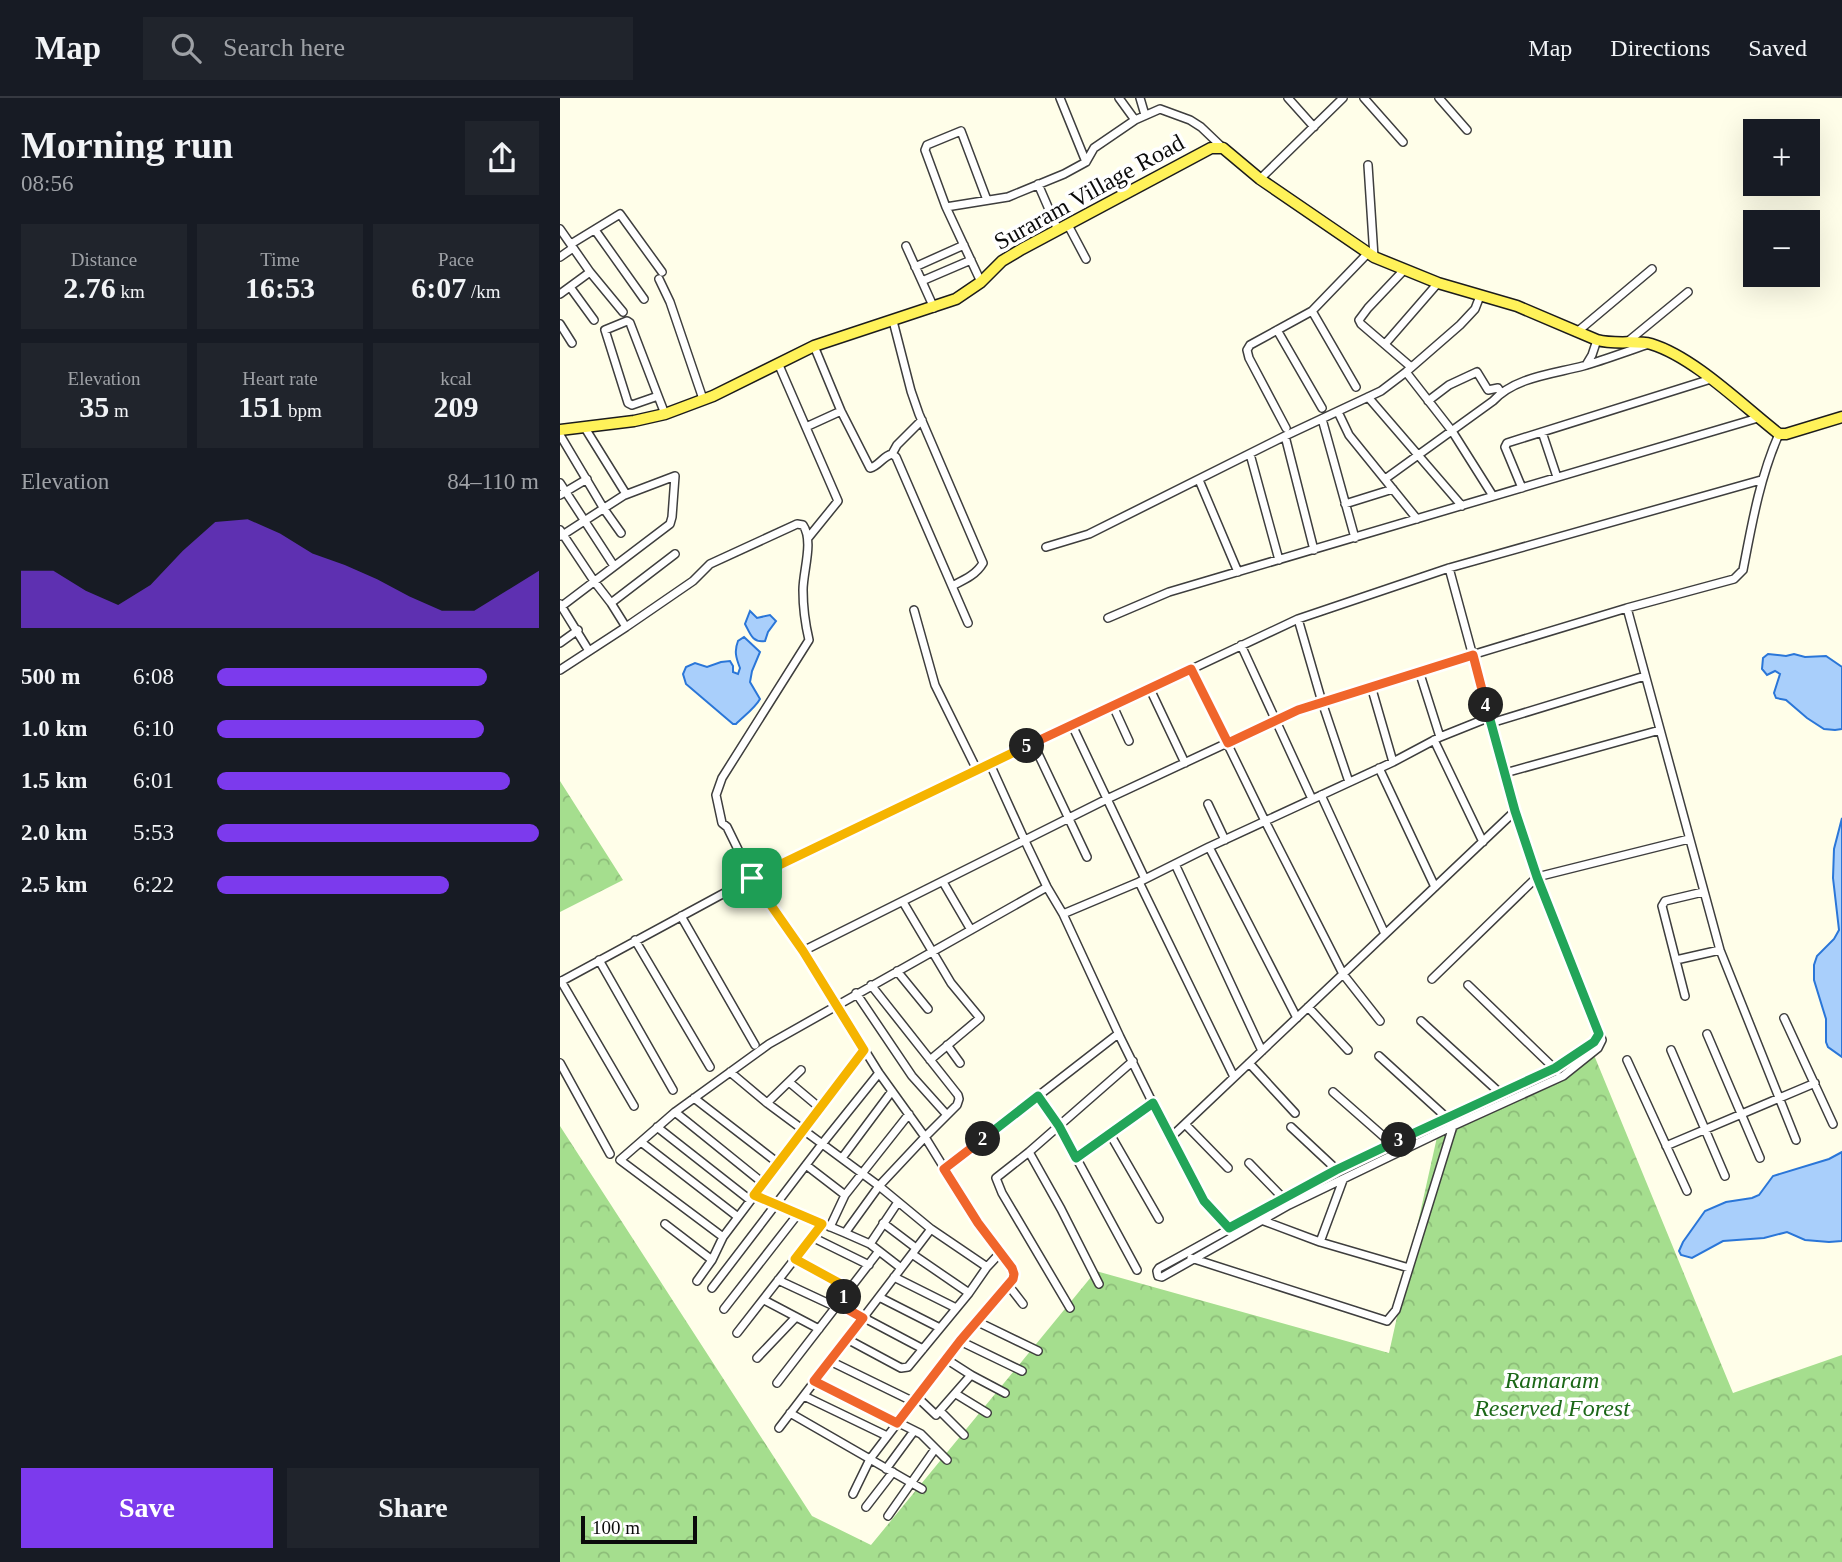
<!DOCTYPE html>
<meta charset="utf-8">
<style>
body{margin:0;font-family:Georgia,serif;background:#20242c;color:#f1f3f6;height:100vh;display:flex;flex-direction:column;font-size:26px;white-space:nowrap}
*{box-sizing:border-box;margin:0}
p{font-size:23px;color:#9ea1a6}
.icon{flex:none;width:38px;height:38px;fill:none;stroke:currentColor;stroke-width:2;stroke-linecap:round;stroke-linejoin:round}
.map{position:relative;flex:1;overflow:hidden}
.panel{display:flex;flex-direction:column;background:#171b24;width:560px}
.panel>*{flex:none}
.tools{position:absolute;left:1183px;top:21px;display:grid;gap:14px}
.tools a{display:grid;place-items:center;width:77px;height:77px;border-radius:0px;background:#171b24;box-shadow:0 7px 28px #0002;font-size:35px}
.scale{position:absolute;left:21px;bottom:18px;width:116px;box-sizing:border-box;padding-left:7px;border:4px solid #0b0b0b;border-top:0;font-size:19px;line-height:24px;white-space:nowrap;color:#0b0b0b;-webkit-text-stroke:5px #fff;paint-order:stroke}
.pin{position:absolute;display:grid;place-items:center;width:60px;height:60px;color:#fff;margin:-30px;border-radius:14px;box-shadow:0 4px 10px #0006}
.km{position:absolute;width:35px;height:35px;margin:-18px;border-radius:50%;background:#222;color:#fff;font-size:19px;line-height:35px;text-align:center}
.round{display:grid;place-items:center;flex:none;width:74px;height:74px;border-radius:0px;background:#20242c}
.head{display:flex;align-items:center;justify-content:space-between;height:119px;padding:0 21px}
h1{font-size:38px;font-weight:700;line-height:52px}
.stats{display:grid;grid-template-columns:repeat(3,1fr);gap:10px;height:119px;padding:7px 21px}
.stats div{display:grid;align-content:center;border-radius:0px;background:#20242c;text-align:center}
.stats b{font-size:30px;font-weight:700}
.stats small{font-size:19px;font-weight:400}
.stats p{font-size:19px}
.chart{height:196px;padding:14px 21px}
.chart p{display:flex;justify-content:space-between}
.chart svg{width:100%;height:126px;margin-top:7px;fill:#7c3aed;opacity:.7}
.button{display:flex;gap:14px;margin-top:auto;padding:14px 21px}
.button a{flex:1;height:80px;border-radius:0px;background:#7c3aed;color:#fff;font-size:28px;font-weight:700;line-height:80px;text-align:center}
.button a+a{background:#20242c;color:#f1f3f6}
ul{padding:0 21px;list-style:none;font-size:23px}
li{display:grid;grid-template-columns:112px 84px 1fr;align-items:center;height:52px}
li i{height:18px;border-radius:9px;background:#7c3aed}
header{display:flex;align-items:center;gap:42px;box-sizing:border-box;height:98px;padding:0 35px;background:#171b24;border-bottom:2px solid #363941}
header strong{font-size:33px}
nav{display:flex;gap:38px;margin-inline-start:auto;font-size:24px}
.search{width:490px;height:63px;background:#20242c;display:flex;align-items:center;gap:18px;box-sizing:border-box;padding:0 24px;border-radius:0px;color:#9ea1a6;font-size:26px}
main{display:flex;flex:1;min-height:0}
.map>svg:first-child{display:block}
.forest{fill:url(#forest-crowns)}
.water{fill:#a9cffb;stroke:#2a76d8;stroke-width:2}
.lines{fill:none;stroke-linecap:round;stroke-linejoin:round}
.minor-casing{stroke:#3e3e3e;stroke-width:10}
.major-casing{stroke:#1c1c1c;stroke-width:13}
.minor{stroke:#fff;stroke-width:7}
.major{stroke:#fff259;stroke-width:10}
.split-1-casing{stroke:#fff;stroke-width:14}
.split-2-casing{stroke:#fff;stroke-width:14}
.split-3-casing{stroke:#fff;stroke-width:14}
.split-4-casing{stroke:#fff;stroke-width:14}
.split-5-casing{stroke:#fff;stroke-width:14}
.split-6-casing{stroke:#fff;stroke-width:14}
.split-1{stroke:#f5b400;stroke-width:9}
.split-2{stroke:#f0652b;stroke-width:9}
.split-3{stroke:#22a559;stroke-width:9}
.split-4{stroke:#22a559;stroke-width:9}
.split-5{stroke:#f0652b;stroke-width:9}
.split-6{stroke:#f5b400;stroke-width:9}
.labels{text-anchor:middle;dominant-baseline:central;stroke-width:7;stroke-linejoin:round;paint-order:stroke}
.street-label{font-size:24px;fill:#0b0b0b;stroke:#fff}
.park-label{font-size:24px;font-style:italic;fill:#1b6717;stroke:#fff}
</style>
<header>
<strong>Map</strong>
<div class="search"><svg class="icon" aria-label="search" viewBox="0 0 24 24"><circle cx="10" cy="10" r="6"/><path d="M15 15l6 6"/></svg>Search here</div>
<nav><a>Map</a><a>Directions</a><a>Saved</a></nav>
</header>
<main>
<section class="panel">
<div class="head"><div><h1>Morning run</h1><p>08:56</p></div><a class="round"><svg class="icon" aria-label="share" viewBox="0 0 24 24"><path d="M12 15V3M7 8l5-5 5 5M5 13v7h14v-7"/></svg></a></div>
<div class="stats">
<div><p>Distance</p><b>2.76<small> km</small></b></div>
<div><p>Time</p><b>16:53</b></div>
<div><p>Pace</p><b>6:07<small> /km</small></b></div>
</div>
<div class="stats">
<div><p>Elevation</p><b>35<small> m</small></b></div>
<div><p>Heart rate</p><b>151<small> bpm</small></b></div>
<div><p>kcal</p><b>209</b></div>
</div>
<div class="chart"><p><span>Elevation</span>84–110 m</p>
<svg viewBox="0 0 160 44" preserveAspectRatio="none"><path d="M0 44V24L10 24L20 31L30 36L40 29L50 17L60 7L70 6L80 11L90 18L100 22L110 27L120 33L130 38L140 38L150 31L160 24V44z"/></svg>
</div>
<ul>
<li><b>500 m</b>6:08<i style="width:84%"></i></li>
<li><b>1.0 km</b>6:10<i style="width:83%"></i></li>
<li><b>1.5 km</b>6:01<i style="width:91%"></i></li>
<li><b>2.0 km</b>5:53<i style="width:100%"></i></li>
<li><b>2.5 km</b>6:22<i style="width:72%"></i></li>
</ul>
<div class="button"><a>Save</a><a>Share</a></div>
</section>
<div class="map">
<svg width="1282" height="1464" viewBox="0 0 1282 1464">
<defs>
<pattern id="forest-crowns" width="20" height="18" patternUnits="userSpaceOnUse" patternTransform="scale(1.75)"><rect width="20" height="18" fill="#a5de8e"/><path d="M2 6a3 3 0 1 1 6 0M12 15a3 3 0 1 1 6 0" fill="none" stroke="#8dbd79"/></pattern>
</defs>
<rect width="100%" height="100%" fill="#fffee9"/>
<path class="forest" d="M0 683 63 782 0 814Z
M1034 957 1173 1295 1282 1257V1464H0V1028L252 1418 311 1447 536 1173 829 1255 881 1021Z"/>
<path class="water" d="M190 513 197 520 210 517 216 523 208 534 205 543C192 545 190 535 185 526Z
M184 539 200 554 192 573 190 584 200 601C195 610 184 618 176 626H173L126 586 123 576 126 569 135 565 147 569 161 564 170 563 173 568V574L178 576 180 570C176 560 174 553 178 543Z
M1208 556 1226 558 1234 556 1245 559 1266 558 1282 569V631L1275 632 1264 631 1247 620 1226 602 1216 600 1214 595 1220 576 1215 573 1207 577 1202 571 1203 560Z
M1282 720V959L1268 949 1266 944V921L1254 882V867L1257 858 1274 841 1279 832 1273 780 1274 751Z
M1282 1054V1143L1269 1144 1245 1142 1227 1134 1204 1140 1163 1143 1132 1160 1121 1157 1119 1153 1123 1144 1145 1113 1166 1104 1192 1100 1199 1097 1213 1078 1269 1061Z"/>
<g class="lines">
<defs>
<path id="minor" d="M500 0 526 64
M559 0 575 22
M580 0 585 17
M728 0 754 29
M804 0 843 44
M879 0 907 32
M808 67 814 159
M700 81 783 0
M478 86 498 132
M386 109 448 99 504 76 526 64 534 50 575 22 600 11 630 22 641 29 663 50
M508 127 526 161
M0 131 30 174 63 214
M35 132 84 201
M11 146 60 116 102 174
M346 148 374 210
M0 159 13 150
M355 169 404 147
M844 172 808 210 799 222 801 226 851 269
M99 181 110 204 143 301
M362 183 411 162
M421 184 386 109 365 52 367 47 401 33 427 102
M10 189 34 222
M0 196 30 174
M752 213 796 289
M67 223 70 225 98 298 72 307 68 305 45 232Z
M333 223 351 293 359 316 423 465C416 477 404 482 392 488
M0 226 12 245
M717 232 762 310
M1017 234 1092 171
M1066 245 1128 194
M825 246 878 185
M254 248 281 313 310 370C319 368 323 358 332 356L336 359 408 525
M218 265 278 403 248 440
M1026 267 1032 257 1037 242
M846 274 892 333 933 398
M98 298 105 316
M808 299 902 408
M868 303 889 287 917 274 928 292 938 290 941 295
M778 314 789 337 857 421
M762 321 795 440
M246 329 281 313
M726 330 689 260 687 252 690 247 752 213 808 155
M982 334 997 379
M0 337 44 411 61 435
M725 338 754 452
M332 356 337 347 362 322
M690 356 719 462
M825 381 933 303C955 279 993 276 1023 268 1044 262 1065 254 1086 247
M639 382 678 474
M0 385 54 468
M962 390 945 349 947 345 1151 281
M0 397 27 381
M785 406 833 391
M0 432 34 483 51 505 115 456
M1 438 66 396 25 330
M486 449 529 436 725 338 821 293 846 274 900 227 915 211 920 198
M889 470 955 713 977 779 1041 939 1042 942 1038 950 1003 978 893 1028 729 1107 602 1179 598 1178 597 1173 599 1170C658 1138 716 1104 776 1073 833 1044 891 1017 949 991 969 982 1031 955 1039 936
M51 505 66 529
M0 506 29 553
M2 508 110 426 112 419 115 378 65 397
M1067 510 1160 852 1236 1042
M354 512 375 587 417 672
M548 520 609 494 1198 320
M738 521 762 604 789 684
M0 545 18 532
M681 547 752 701
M631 571 705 723 783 876 820 923
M0 572 66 529 133 483 150 466 237 426 243 427C254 443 243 473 243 492 243 509 245 525 249 542L162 680 156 697 162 725 167 729 192 780 243 853 319 975 365 1039 418 1125 441 1154
M859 573 880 639
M811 588 833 664
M590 591 625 665
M553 608 569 643
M931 625 1085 578
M512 627 585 781
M874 642 923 744
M473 645 527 759
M430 666 465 743 487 789 503 816 560 939 610 1040 644 1103 669 1130
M819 670 875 789
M945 675 1100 632
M761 697 825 836
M648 706 665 742
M649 749 737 920
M615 766 702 953
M383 784 411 832
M579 784 674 979
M343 804 391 885 420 920 370 962
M503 816 579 784 649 749 833 664 880 639 930 619
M121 818 195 947
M75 842 150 969
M243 853 547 701 738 612 859 573 1067 510 1174 481 1183 472C1192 425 1200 379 1219 336
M39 862 113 992
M1116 862 1160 852
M337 873 368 911
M872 881 977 779 1129 741
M1 883 74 1008
M0 884 192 780 430 666 738 521 889 470 1201 382
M908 887 997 973
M296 895 352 978 387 1017
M1125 898 1102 808 1105 803 1143 794
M748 909 788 952
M1224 920 1273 1026
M861 923 940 995
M1147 936 1200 1060
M387 947 400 965
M1111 952 1165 1078
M1067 962 1127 1093
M0 965 50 1056
M689 965 735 1015
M170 974 207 1005 319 1088 371 1131 427 1169 441 1154 454 1176 449 1188 463 1206
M229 984 260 1010
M773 994 831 1045
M478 998 499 1028 577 1172
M134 1000 218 1065
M207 1005 241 972
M115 1014 203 1085
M625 1026 668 1070
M97 1029 190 1102
M731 1029 777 1072
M550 1036 599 1121
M610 1040 955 713
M81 1044 178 1119
M1106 1048 1255 985
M469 1054 501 1111 539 1186
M282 1060 332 993
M516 1060 593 1005
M689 1065 723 1100
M246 1067 285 1097
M384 1071 558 936
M194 1097 285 1135 319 1088 365 1039 397 1007 399 1001 398 997 311 887
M704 1123 760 1144 849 1170
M323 1125 356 1150
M105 1126 152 1162 163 1139 304 952
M270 1129 285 1097 349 1016
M285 1135 310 1146 341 1170
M163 1139 60 1062 115 1014 209 946 487 789
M252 1139 309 1167
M760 1144 783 1082
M310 1146 338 1104
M352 1156 409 1195
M631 1160 827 1223 836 1212 893 1028 886 1019 819 958
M235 1161 290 1191
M334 1179 396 1210
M218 1182 276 1209
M137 1183 152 1162
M152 1190 262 1046 319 975
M319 1199 380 1230
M204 1202 259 1231
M278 1206 363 1251
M510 1210 442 1095 436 1080 469 1054 573 963
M164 1211 238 1116
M418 1224 478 1253
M177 1235 262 1126
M287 1241 341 1270 348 1269 409 1195 427 1169
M400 1243 462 1273
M197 1260 236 1219
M386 1261 411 1277 445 1295
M270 1263 354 1304
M255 1283 361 1336 387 1362
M217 1285 319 1153
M396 1296 427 1315
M244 1298 327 1338
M357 1299 376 1317 411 1277
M380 1313 404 1337
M230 1315 362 1391
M219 1330 371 1131
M326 1371 354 1333
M293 1396 310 1361 400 1243 449 1188
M306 1409 333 1374
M328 1418 375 1351"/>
<path id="major" d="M0 332 74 323 105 316 153 298 254 248 396 201 421 184 442 163 462 151 651 50H663L700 81 814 159 878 185 957 208 1037 242C1055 247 1076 242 1091 246 1134 259 1183 308 1219 336H1226L1282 319"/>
</defs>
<use href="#minor" class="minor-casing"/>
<use href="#major" class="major-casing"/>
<use href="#minor" class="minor"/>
<use href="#major" class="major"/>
</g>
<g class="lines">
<defs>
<path id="split-1" d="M192 780 243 853 304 952 194 1097 262 1126 235 1161 290 1191 284 1199"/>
<path id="split-2" d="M284 1199 278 1206 303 1220 254 1283 337 1325 400 1243 453 1181 454 1176 452 1170 418 1125 384 1071 423 1041"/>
<path id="split-3" d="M423 1041 478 998 499 1028 516 1060 593 1005 644 1103 669 1130 776 1072 839 1042"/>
<path id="split-4" d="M839 1042 995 970 1034 944 1039 936 977 779 955 713 926 607"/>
<path id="split-5" d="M467 648 631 571 668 645 738 612 913 557 926 607"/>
<path id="split-6" d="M192 780 467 648"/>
</defs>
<use href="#split-1" class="split-1-casing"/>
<use href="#split-2" class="split-2-casing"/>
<use href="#split-3" class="split-3-casing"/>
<use href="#split-4" class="split-4-casing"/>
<use href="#split-5" class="split-5-casing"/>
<use href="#split-6" class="split-6-casing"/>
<use href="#split-1" class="split-1"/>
<use href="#split-2" class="split-2"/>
<use href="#split-3" class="split-3"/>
<use href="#split-4" class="split-4"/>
<use href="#split-5" class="split-5"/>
<use href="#split-6" class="split-6"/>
</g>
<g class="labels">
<g class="street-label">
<text transform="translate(529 94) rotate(-29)">Suraram Village Road</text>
</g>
<g class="park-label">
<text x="992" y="1282">Ramaram<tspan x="992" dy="28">Reserved Forest</tspan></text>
</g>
</g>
</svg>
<div class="tools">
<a>+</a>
<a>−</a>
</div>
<div class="scale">100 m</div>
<div class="pin" style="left:192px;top:780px;background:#1e9e55"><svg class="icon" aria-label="arrive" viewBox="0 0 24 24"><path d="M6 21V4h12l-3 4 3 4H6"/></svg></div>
<b class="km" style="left:284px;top:1199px">1</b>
<b class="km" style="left:423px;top:1041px">2</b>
<b class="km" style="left:839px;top:1042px">3</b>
<b class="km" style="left:926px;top:607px">4</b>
<b class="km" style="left:467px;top:648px">5</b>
</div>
</main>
